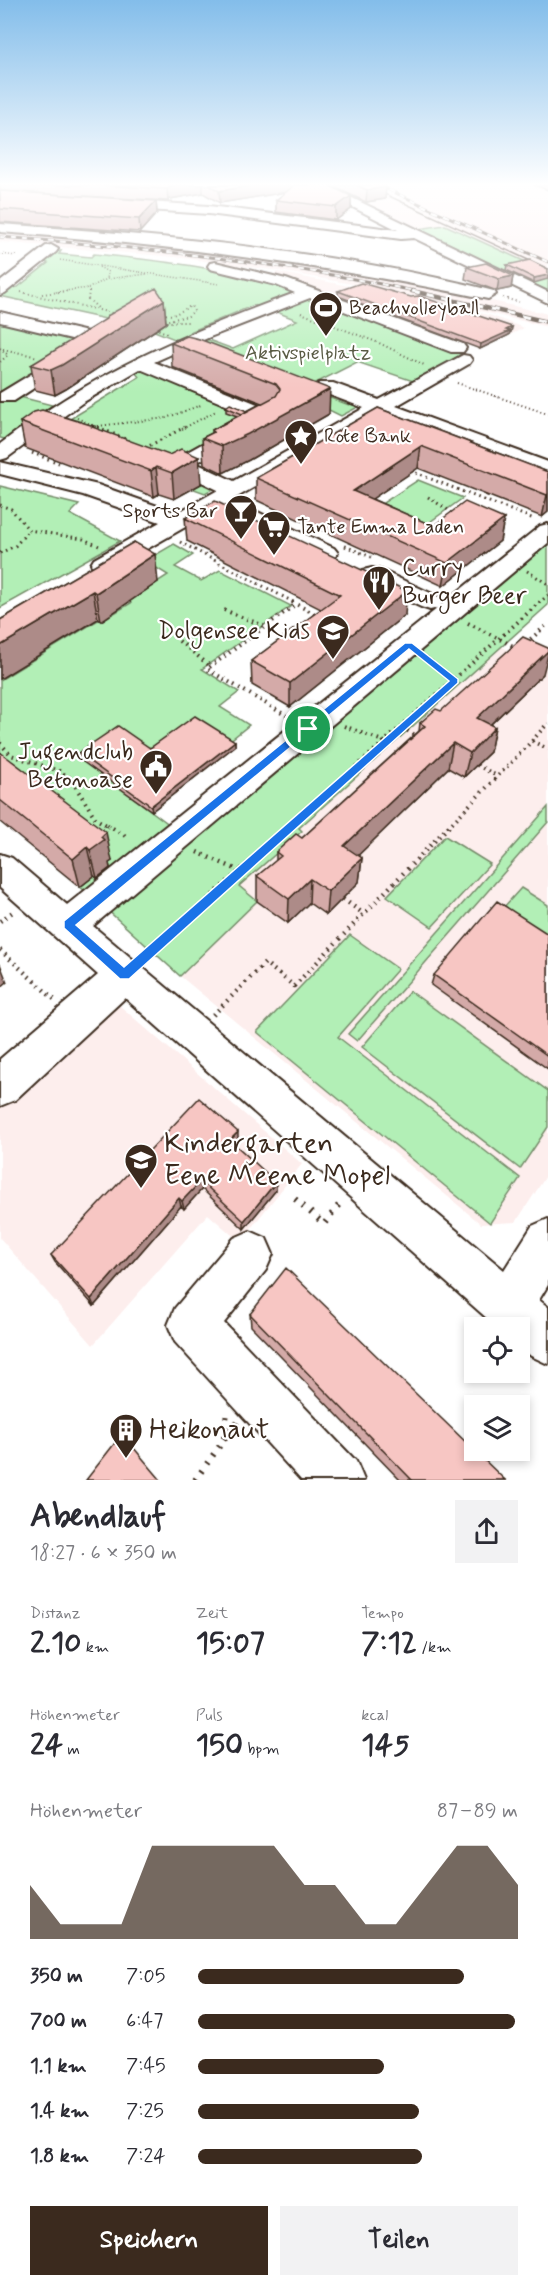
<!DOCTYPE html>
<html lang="de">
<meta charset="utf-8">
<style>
body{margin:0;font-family:Mynerve,sans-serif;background:#f2f2f3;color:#2b2b33;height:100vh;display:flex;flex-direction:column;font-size:22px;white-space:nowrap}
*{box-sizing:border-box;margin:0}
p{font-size:20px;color:#7c7c81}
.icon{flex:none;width:33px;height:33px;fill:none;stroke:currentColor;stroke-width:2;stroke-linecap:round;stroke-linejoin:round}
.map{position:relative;height:1480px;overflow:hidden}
.panel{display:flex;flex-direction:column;background:#fff;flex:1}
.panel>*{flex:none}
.fabs{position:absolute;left:464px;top:1317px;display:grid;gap:12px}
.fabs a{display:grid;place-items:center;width:66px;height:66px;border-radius:0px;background:#fff;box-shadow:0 3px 9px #0003;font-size:30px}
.pin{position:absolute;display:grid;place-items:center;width:51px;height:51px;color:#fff;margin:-26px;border:3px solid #fff;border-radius:50%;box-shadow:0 2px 6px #0007}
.round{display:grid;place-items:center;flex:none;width:63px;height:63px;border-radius:0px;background:#f2f2f3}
.head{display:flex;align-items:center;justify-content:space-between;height:102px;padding:0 30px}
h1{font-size:33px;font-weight:800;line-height:45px}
.stats{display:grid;grid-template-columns:repeat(3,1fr);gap:9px;height:102px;padding:6px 30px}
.stats div{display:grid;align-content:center}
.stats b{font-size:30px;font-weight:800}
.stats small{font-size:16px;font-weight:400}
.stats p{font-size:16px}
.chart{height:168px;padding:12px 30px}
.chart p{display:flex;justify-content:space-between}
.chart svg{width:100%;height:108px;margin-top:6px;fill:#3b2a1e;opacity:.7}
.primary-button{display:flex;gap:12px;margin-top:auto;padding:12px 30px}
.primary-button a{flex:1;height:69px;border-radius:0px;background:#3b2a1e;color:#fff;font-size:24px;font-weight:800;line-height:69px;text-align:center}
.primary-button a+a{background:#f2f2f3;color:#2b2b33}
ul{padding:0 30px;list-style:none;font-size:20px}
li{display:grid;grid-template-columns:96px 72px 1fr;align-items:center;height:45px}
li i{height:15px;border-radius:8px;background:#3b2a1e}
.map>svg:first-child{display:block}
.built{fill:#fdeeed}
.green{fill:#b2efb6;stroke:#768c6a;stroke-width:1.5}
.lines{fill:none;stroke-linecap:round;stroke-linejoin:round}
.minor-casing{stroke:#3b2a1e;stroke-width:4}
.path-far5{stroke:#3b2a1e;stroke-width:1.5;stroke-dasharray:1 2;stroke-linecap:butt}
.path-far4{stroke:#3b2a1e;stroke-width:2;stroke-dasharray:1 3;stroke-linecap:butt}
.path-far3{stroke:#3b2a1e;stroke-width:3;stroke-dasharray:1.5 4;stroke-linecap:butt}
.path-far2{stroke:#3b2a1e;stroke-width:4;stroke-dasharray:1.5 4.5;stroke-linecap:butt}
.path-far1{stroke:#3b2a1e;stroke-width:4.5;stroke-dasharray:1.5 5;stroke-linecap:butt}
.path{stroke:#3b2a1e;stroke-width:6;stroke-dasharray:2 8;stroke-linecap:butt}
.minor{fill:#fff;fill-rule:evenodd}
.tram{stroke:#3b2a1e;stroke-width:1.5}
.rail-far1-casing{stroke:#3b2a1e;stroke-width:3}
.rail-casing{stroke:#3b2a1e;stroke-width:4.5}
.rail-far1{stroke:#fff;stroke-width:2;stroke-dasharray:6;stroke-linecap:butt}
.rail{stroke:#fff;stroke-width:3;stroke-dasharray:8;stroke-linecap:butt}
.wall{fill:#d4aaa8;stroke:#3b2a1e;stroke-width:1.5}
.shaded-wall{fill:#ad8b88;stroke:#3b2a1e;stroke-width:1.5}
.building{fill:#f7c6c3;stroke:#3b2a1e;stroke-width:1.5}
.route{fill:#1a73e8;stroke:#fff;stroke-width:1.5;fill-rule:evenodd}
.labels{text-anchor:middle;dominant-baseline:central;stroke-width:4.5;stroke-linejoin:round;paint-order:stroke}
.far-poi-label{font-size:20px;fill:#3b2a1e;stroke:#fff;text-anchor:start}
.far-park-label{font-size:20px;fill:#595b44;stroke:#fff}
.poi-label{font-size:24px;fill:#3b2a1e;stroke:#fff;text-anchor:end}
.near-poi-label{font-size:28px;fill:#3b2a1e;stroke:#fff;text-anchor:start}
</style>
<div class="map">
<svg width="548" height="1480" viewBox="0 0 548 1480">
<rect width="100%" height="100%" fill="#fff"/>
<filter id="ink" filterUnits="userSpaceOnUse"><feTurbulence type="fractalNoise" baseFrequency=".0167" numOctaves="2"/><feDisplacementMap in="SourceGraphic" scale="12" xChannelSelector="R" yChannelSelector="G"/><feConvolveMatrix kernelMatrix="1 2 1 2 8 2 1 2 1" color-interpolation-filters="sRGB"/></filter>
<g filter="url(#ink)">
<path class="built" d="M325 185H548V272L445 225 418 229Z
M0 231 174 246 343 270 420 284 548 314V327L392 291 273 270 175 257 0 242Z
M277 272 456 307 492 316 524 328 480 350 272 275Z
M502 647 548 669V1173L516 1222 481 1224 180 976 257 901 239 886 301 831 298 828Z
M112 999 302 1164 240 1242 208 1214 93 1345 0 1238V1099Z"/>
<path class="green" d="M445 225 548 272V292L418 229Z
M61 251 59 254 91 257 94 254C164 261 232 268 299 293L264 309 254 305 190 332 192 336 177 340 147 328 0 296 11 288 18 287 48 263 40 261 51 252Z
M309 297 457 351 460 355 416 382 357 362 310 386 309 390 349 405 356 401 362 405 341 416 305 398 181 350 206 339 233 349 297 320 274 311Z
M0 319 91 340 8 394 52 405 5 439 0 438Z
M141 368 255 413 175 463 216 487 205 493 96 453 70 419 139 377 136 373Z
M418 480 463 498 416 532 369 512Z
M0 486 79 505 70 514 120 541 0 608Z
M548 537V605L299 828 302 831 239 886 257 901 180 976 104 907Z
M174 544 193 555 175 567 201 581 220 570 291 606 202 669 239 692 220 707 249 725 228 742 162 747 80 758 174 828 91 895 80 887 94 876 97 878 109 868 107 865 112 861 0 773V680L98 620 101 621 131 603 129 600 168 575 145 561Z
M548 807V822L357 1041 348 1034Z
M445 836 490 864 432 927 387 896Z
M521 888 548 905V937L503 908Z
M350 935 398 969 338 1037 520 1178 490 1223 257 1032Z
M410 991 548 1091V1127L520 1169 362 1047Z"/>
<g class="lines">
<defs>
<path id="minor" d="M309 185H325L548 292V303L414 238 401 239 209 214 117 208 111 204 117 200 209 206 398 230Z
M0 224C163 235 335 251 494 291L496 294 488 299C327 265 164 244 0 232Z
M51 245 58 249 56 252 5 293 0 295V282L46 246Z
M215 262 286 279 463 344 466 348 463 352H451L310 298 210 337 154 362 275 411 278 415 275 419 196 463 234 481 364 408 319 391 317 387 319 383H333L379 400 463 355 469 356 472 360 469 364 396 406 548 462V475L382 414 232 500 334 548 338 553 334 558 326 560 318 558 215 510 112 569 103 571 94 569 91 564 94 559 160 522 83 495 0 474V462L98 485 177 513 218 490 173 468 169 464 173 460 252 416 140 369 82 403 7 458 0 460V444C95 371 184 334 295 293L276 285 210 269 208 266 210 263Z
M0 312 105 336 108 340 14 401H0V393L84 342 0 322Z
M548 524V543L93 926 504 1270 532 1226 548 1219V1285L539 1300 548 1307V1364L531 1356 519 1346V1328H498L125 998 15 1100 0 1106V1059L98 975 0 888V854L12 858 67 905 438 608 430 610 421 607 363 580 360 575 363 570 372 568 381 570 439 597 443 602 440 606 540 526Z
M250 1231 266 1238 273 1254 266 1270 224 1323 356 1461 364 1480H301L175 1342 168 1325 175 1308 234 1238Z"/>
</defs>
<use href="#minor" class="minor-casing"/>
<path class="path-far5" d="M0 254 17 256
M60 260 219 284
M99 267 108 272 107 279
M56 292 89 288
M89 292V288L107 279 147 274"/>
<path class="path-far4" d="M89 291 88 299 98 308
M21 292 116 314
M42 294 68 291
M503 298 519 302
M301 313 379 343 424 365
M162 314 173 315 191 306 194 311 188 316 160 322H190
M151 327 167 333
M0 348 8 355 0 362
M3 349 38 357
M457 383 548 414
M77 418 101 429
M98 426 166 418 201 405
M182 429 216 411"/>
<path class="path-far3" d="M98 427 130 441
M145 448 185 427
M32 453 59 463
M416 473 484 500
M487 495 484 500 534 519
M428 497 454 514
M0 505 11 509 29 530 83 539 99 546
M180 542 295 603
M345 546 371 557
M0 553 15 546 29 530
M527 571 548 584
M539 603 548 595"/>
<path class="path-far2" d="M292 602 319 616
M224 610 264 626
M468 623 515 647
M179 641 210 666
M526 643 548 624
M426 658 455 681
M287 716 207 669 296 604
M344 726 385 742
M402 728 419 737
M532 741 548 723
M0 743 11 755 59 771 70 778 96 819 110 827
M477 765 497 776
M289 827 540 602
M448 827 532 741 548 749"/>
<path class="path-far1" d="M107 825 129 838
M197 852 240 871
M343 899 364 914
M0 921 14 911
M0 950 55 1000
M145 956 291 825
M213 1015 265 963 294 986 450 825"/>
<path class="path" d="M295 1199 324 1224 341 1202
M224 1438 227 1412
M195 1480 237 1422"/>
<use href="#minor" class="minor"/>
<path class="tram" d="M365 185 548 269"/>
<defs>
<path id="rail-far1" d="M378 185 548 262
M0 237C140 247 281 262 419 292"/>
<path id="rail" d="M412 291 548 322"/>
</defs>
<use href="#rail-far1" class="rail-far1-casing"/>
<use href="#rail" class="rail-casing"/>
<use href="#rail-far1" class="rail-far1"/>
<use href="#rail" class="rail"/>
</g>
<path class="wall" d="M0 185H328L351 196V209L336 220 276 212V200L286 192 220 203 203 193 170 199 168 201 0 191Z
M330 185H382L385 199 366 202Z
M534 185H548V190Z
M0 191 156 201 157 213 140 232 0 222Z
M507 265 548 269 534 283 506 270Z
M467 267 513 276 511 288 497 291 465 279Z
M338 291 512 327 511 332H510L509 335 480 349 338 296Z
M164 300 166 323 66 389 55 395 35 390 31 365Z
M199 339 329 414 249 460 223 473 204 464 202 438 212 433V430L237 416 226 412V407L247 411 262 403 172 367 171 343Z
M378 408 548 472V512L542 517 418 468 372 499 433 526 504 519 500 541 443 586 256 500V478Z
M20 422 94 428 201 484 174 499 159 494 154 497 25 448Z
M185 518 405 615 290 707 252 685 251 661 321 609 187 541Z
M134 542 158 582 101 621 98 619 0 679V620Z
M543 674 490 725 495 727 490 752 464 777 448 768 358 855 362 858 359 882 326 915 309 903 288 923 257 901V876L276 861V852L302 838 419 731 420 723 441 711Z
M235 741V746L152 811 79 759 78 753Z
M0 752 112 861 109 863 110 868 97 878 94 876 80 887 0 822Z
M548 934V1069L431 985 434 975Z
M238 1141 235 1145 276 1190 244 1229 202 1189 184 1209 181 1206 94 1306 55 1262 51 1255Z
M250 1314 505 1480H400L251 1326Z"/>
<path class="shaded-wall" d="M179 185H203V193L170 199 168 201 167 189 170 187Z
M255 185H305V189L220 203 219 191Z
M386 187 385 199 366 202 367 190Z
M351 196V209L336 220V207Z
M156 201 157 213 140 232 139 219Z
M548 275V279L534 283V278Z
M513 276 511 288 497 291 499 279Z
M164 300 166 323 66 389 55 395 51 370Z
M512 327 511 332H510L509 335 480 349 481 344Z
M330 389 329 414 249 460 223 473 222 446Z
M421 446 418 468 351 513 353 491Z
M199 457 201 484 174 499 172 473Z
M156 467 159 494 154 497 151 471Z
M548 494V512L542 517 547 495Z
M504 519 500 541 443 586 447 563Z
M155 554 158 582 101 621 96 593Z
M93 591 98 619 0 679V646Z
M407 591 405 615 290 707V683Z
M548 651V655L543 674 472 742 477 718Z
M495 727 490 752 464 777 470 753Z
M235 741V746L152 811 151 806Z
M453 743 448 768 342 871 344 846Z
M106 832 112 861 109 863 110 868 97 878 90 850 101 837Z
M87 847 94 876 80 887 73 859Z
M362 858 359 882 326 915 328 891Z
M310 879 309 903 288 923 289 899Z
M0 964 7 982 0 988Z
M238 1132V1141L231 1149 230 1140Z
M201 1181 202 1189 184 1209 182 1201Z
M276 1182V1190L244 1229V1221Z
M179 1198 181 1206 94 1306 91 1299Z"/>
<path class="building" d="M100 185H179L170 187 167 189Z
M209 185H255L219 191Z
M295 185H328L351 196 336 207 276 200Z
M356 185H382L386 187 367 190Z
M0 191 156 201 139 219 0 209Z
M530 260 548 269V275L534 278 507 265Z
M486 263 513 276 499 279 467 267Z
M361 283 411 297 419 296 512 327 506 330 510 331 481 344 338 291Z
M156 288 164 300 62 365 51 370 31 365 106 319 107 316Z
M187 336 199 339 330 389 248 434 222 446 202 438 214 432 212 430 276 396 280 389 276 384 171 343Z
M230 404 247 411 242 414 226 407Z
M378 408 548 472V494L547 495 421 446 353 491 433 526 465 502 504 519 447 563 256 478Z
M42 410 94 426 92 427 169 455 181 449 199 457 172 473 156 467 151 471 20 422 34 412Z
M215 501 407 591 290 683 251 661 340 595 185 518Z
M134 542 155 554 96 593 93 591 0 646V620Z
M523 637 548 648V651L477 718 495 727 470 753 453 743 344 846 362 858 328 891 310 879 289 899 257 876 281 856 276 852 296 834 302 838 425 726 420 723 436 709 441 711Z
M195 716 235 741 151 806 78 753 118 726 150 748Z
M0 752 106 832 101 837 104 840 90 850 87 847 73 859 0 800Z
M497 901 548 934V1056L434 975Z
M199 1098 238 1132 230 1140 276 1182 244 1221 201 1181 182 1201 179 1198 91 1299 51 1255Z
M286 1268 474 1450 505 1480H412L250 1314Z
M122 1434 160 1479 159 1480H86Z"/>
</g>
<linearGradient id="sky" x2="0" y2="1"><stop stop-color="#83bdea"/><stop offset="0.47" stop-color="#fff"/><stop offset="1" stop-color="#fff" stop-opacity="0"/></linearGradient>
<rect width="548" height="392" fill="url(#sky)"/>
<path class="route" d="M405 643H412L458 679V683L129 979H120L64 928V921ZM409 649 449 681 124 967 76 925Z"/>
<defs>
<symbol id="stadium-pin" viewBox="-11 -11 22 30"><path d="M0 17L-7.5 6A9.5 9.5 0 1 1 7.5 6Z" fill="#3b2a1e" stroke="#fff"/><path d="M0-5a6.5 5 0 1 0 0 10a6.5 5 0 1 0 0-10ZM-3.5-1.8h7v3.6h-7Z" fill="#fff"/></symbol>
<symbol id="sight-pin" viewBox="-11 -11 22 30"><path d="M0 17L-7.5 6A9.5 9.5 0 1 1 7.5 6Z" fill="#3b2a1e" stroke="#fff"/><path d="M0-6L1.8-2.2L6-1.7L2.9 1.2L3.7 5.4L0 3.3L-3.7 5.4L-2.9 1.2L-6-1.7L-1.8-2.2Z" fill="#fff"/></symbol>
<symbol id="bar-pin" viewBox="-11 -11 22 30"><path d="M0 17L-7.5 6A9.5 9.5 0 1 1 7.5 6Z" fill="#3b2a1e" stroke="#fff"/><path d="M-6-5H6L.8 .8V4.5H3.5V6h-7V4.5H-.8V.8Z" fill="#fff"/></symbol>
<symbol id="supermarket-pin" viewBox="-11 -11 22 30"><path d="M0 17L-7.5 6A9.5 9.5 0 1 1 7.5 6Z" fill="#3b2a1e" stroke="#fff"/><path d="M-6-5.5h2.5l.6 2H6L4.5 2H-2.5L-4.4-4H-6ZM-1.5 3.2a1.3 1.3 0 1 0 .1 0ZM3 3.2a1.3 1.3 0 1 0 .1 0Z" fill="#fff"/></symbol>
<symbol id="restaurant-pin" viewBox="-11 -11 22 30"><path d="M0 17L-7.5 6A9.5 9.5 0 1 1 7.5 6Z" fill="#3b2a1e" stroke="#fff"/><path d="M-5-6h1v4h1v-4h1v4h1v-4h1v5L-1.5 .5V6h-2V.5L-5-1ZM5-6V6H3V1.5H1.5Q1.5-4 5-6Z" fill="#fff"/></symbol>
<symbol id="school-pin" viewBox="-11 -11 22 30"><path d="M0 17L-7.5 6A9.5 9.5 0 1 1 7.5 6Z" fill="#3b2a1e" stroke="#fff"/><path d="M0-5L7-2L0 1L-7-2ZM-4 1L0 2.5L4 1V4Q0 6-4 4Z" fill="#fff"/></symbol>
<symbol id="civic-pin" viewBox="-11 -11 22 30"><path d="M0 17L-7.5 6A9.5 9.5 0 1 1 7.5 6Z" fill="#3b2a1e" stroke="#fff"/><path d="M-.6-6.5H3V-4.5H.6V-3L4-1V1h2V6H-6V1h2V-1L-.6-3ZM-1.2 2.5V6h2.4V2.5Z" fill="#fff"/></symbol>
<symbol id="building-pin" viewBox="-11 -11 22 30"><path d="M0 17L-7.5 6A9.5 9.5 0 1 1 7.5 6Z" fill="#3b2a1e" stroke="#fff"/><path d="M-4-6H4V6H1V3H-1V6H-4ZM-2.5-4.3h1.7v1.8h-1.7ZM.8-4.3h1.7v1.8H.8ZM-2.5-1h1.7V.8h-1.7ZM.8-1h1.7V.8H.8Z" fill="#fff"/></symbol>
</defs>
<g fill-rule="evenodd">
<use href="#stadium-pin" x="307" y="289" width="38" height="52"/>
<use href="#sight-pin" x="282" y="417" width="38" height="52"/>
<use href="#bar-pin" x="222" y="492" width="38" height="52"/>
<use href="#supermarket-pin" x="255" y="508" width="38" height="52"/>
<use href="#restaurant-pin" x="360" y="563" width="38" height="52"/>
<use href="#school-pin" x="314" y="612" width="38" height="52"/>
<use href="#civic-pin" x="137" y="747" width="38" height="52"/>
<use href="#school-pin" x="122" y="1141" width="38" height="52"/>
<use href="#building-pin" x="107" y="1411" width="38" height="52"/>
</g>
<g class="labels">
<g class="far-poi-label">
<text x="349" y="308">Beachvolleyball</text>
<text x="324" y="436">Rote Bank</text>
<text x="218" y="511" text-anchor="end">Sports Bar</text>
<text x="297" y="527">Tante Emma Laden</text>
</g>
<g class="far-park-label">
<text x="308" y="353">Aktivspielplatz</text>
</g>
<g class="poi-label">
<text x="402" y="568" text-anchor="start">Curry<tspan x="402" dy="28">Burger Beer</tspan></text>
<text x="310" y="631">Dolgensee Kids</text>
<text x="133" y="752">Jugendclub<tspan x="133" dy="28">Betonoase</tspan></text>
</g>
<g class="near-poi-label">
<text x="164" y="1144">Kindergarten<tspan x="164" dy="32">Eene Meene Mopel</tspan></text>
<text x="149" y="1430">Heikonaut</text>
</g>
</g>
</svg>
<div class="fabs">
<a><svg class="icon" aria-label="locate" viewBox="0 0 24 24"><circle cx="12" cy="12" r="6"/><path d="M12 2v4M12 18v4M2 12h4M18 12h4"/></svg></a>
<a><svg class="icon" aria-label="layers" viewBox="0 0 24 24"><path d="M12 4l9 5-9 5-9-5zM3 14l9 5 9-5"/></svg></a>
</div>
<div class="pin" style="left:308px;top:729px;background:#1e9e55"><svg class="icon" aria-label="arrive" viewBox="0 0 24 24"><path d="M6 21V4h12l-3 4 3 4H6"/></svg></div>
</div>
<section class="panel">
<div class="head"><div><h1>Abendlauf</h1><p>18:27 · 6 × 350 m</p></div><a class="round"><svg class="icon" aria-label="share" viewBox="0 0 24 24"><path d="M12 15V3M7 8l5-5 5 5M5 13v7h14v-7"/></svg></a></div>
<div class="stats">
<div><p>Distanz</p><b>2.10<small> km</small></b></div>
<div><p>Zeit</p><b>15:07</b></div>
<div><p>Tempo</p><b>7:12<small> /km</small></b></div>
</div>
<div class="stats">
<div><p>Höhenmeter</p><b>24<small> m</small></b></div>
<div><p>Puls</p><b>150<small> bpm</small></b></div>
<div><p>kcal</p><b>145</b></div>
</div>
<div class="chart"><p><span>Höhenmeter</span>87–89 m</p>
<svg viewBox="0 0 160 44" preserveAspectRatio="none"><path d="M0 44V22L10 38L20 38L30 38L40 6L50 6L60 6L70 6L80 6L90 22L100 22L110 38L120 38L130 22L140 6L150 6L160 22V44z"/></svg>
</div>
<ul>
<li><b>350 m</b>7:05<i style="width:83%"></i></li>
<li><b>700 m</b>6:47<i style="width:99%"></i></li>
<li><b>1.1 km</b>7:45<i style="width:58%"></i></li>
<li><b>1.4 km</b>7:25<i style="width:69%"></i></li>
<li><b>1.8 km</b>7:24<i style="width:70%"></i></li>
</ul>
<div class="primary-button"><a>Speichern</a><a>Teilen</a></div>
</section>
